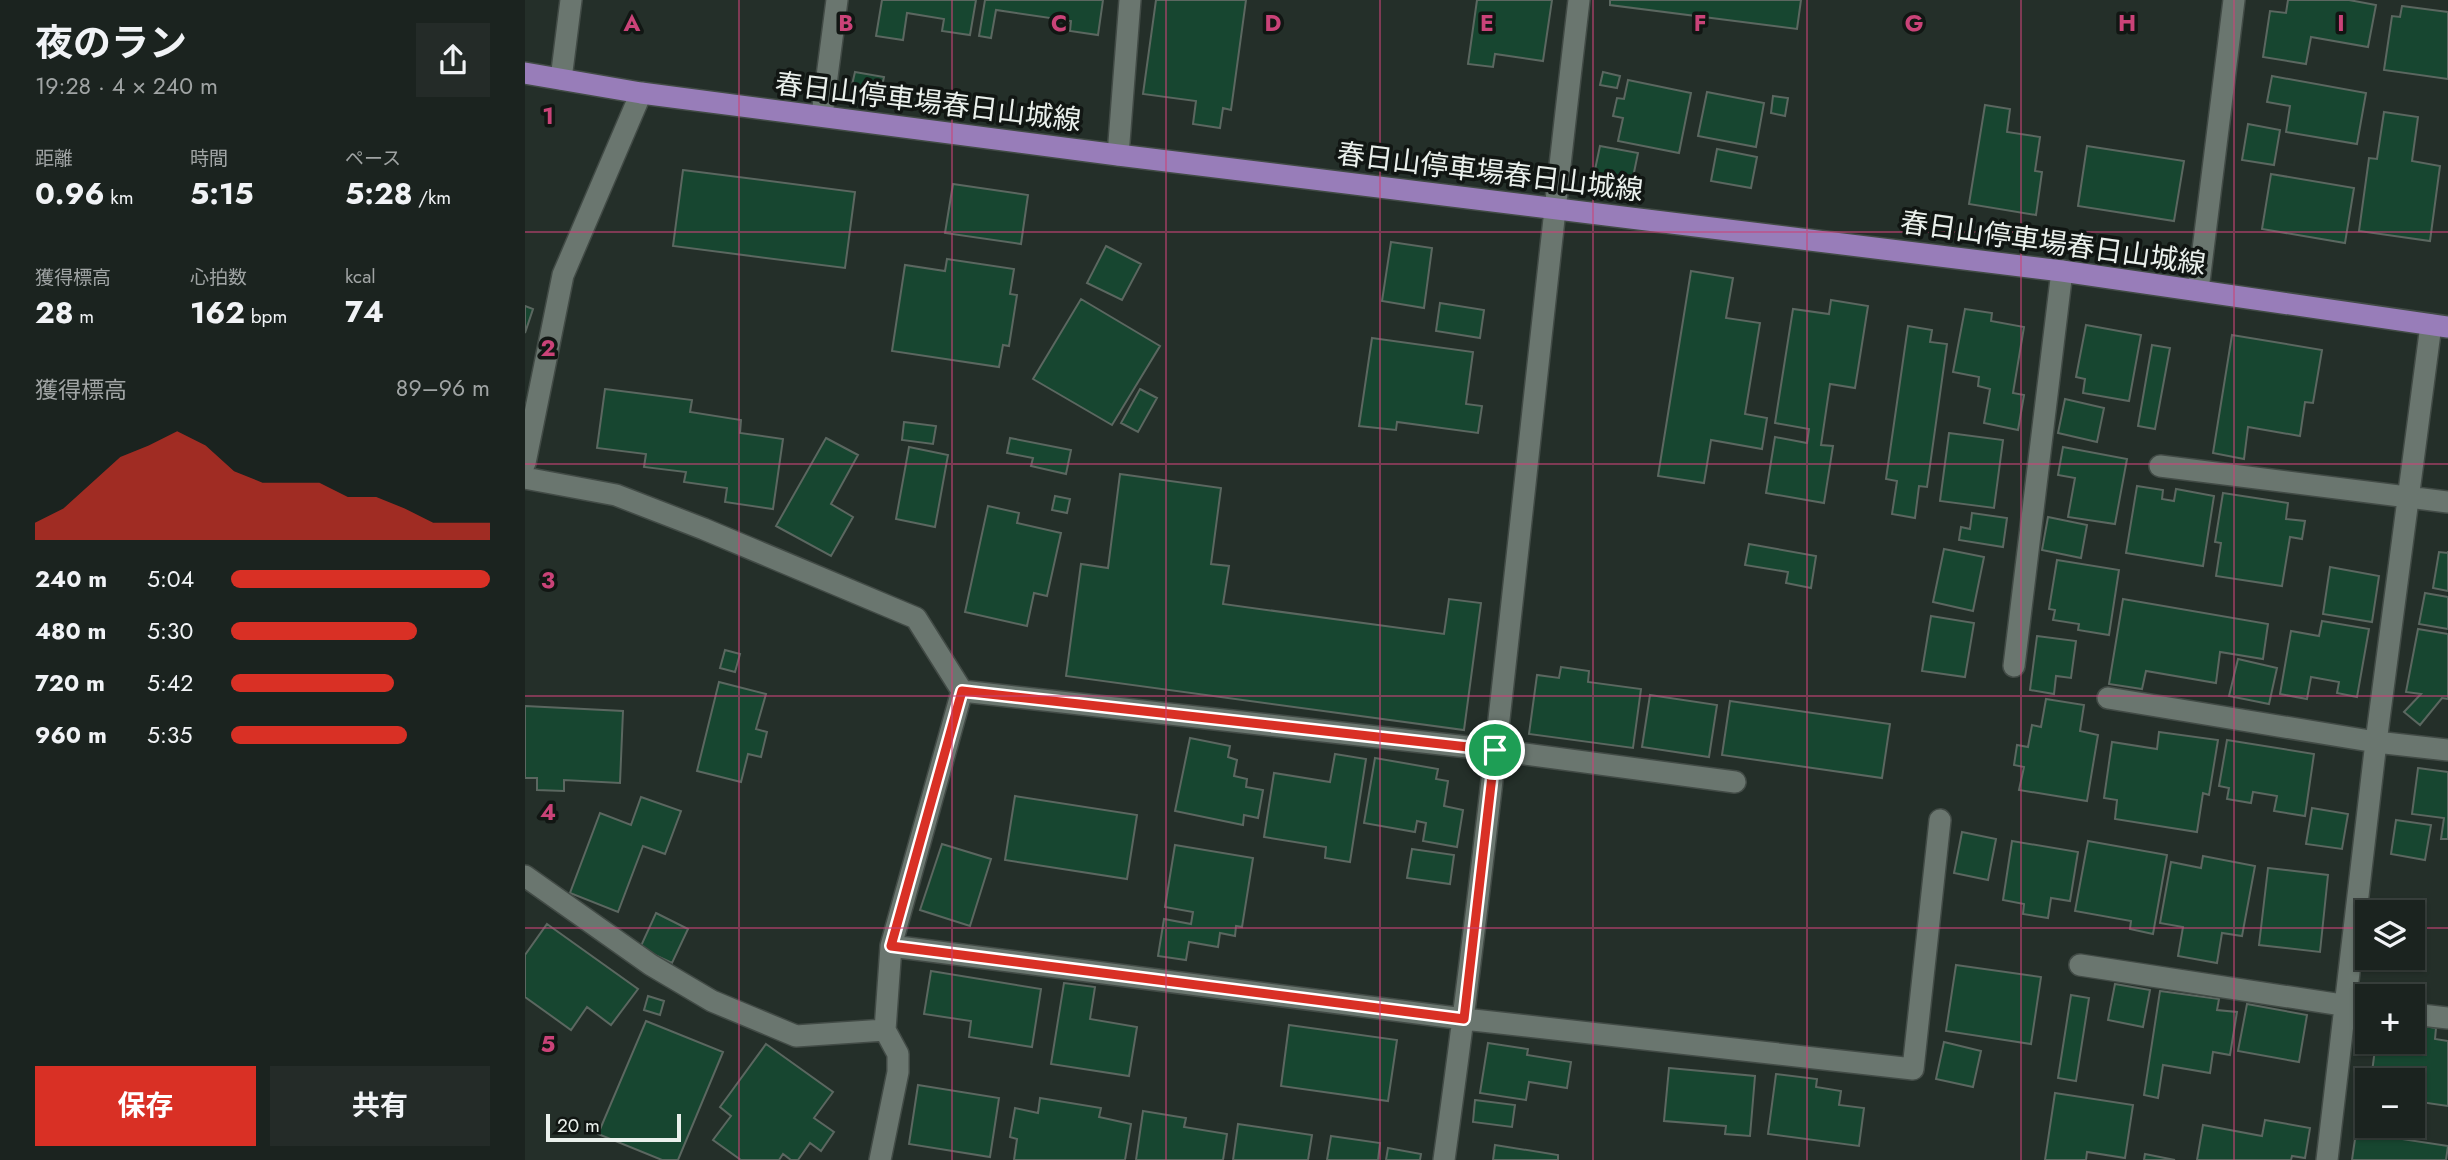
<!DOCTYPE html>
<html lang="ja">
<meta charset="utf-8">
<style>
body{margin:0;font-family:Jost,"Noto Sans JP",sans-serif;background:#242b28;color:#f1f3f6;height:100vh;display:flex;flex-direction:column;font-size:26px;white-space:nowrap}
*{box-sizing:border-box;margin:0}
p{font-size:23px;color:#a0a4a4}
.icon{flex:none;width:38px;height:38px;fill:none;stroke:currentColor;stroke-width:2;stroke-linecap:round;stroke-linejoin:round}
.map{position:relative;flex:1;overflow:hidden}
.panel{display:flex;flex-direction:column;background:#1b231f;width:525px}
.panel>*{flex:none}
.tools{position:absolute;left:1830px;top:900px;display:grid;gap:14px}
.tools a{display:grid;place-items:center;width:70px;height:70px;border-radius:0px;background:#1b231f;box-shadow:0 2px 5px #0004,0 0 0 2px #39403d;font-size:35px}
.scale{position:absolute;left:21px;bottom:18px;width:135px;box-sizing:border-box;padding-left:7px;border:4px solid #eaf0ec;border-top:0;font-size:19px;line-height:24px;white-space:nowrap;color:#eaf0ec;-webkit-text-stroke:5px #111613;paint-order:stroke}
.pin{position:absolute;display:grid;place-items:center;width:60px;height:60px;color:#fff;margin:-30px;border:4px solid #fff;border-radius:50%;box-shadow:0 2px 7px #0007}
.round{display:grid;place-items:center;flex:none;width:74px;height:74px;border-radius:0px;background:#242b28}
.overview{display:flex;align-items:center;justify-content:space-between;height:119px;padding:0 35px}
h1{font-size:38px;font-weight:700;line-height:52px}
.metrics{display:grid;grid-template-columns:repeat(3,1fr);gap:10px;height:119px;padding:7px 35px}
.metrics div{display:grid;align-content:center}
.metrics b{font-size:30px;font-weight:700}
.metrics small{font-size:19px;font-weight:400}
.metrics p{font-size:19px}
.chart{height:196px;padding:14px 35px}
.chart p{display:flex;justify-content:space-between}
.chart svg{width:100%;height:126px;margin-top:7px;fill:#d93025;opacity:.7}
.action{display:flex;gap:14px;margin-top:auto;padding:14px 35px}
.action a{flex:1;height:80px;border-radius:0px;background:#d93025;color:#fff;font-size:28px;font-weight:700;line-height:80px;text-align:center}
.action a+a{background:#242b28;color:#f1f3f6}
ul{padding:0 35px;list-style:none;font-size:23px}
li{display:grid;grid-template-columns:112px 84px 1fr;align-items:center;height:52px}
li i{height:18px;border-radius:9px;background:#d93025}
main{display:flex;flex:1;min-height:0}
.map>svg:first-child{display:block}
.building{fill:#174630;stroke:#5b6760;stroke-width:2}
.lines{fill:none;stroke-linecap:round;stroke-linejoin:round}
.minor-casing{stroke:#424b46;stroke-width:24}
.major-casing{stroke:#424b46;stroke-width:24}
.minor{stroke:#6a766f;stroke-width:21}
.major{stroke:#987db9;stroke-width:21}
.route-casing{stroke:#fff;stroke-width:14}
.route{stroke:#d93025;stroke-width:9}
.grid{fill:none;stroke:#ca4378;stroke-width:2;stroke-opacity:0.55}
.labels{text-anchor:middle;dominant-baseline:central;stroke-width:7;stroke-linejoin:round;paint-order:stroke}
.street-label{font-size:28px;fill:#eaf0ec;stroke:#111613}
.grid-label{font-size:23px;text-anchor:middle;font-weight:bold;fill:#ca4378;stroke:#111613;stroke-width:7;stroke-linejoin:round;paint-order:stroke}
</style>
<main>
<section class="panel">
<div class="overview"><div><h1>夜のラン</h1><p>19:28 · 4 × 240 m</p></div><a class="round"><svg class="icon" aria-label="share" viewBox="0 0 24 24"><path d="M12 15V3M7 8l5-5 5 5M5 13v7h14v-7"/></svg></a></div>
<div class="metrics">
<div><p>距離</p><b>0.96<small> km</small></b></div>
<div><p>時間</p><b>5:15</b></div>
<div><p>ペース</p><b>5:28<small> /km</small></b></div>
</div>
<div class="metrics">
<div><p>獲得標高</p><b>28<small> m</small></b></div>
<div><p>心拍数</p><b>162<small> bpm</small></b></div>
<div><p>kcal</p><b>74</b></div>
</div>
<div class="chart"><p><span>獲得標高</span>89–96 m</p>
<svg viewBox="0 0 160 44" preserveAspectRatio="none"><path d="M0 44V38L10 33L20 24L30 15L40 11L50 6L60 11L70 20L80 24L90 24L100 24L110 29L120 29L130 33L140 38L150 38L160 38V44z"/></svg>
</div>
<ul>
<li><b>240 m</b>5:04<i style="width:100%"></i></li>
<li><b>480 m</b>5:30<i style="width:72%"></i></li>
<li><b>720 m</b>5:42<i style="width:63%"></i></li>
<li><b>960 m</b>5:35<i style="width:68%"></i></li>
</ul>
<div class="action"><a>保存</a><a>共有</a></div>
</section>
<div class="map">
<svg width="1923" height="1160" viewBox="0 0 1923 1160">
<rect width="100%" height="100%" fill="#242f29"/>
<path class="building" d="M357 0H451L445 35 417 31 419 19 382 13 378 40 351 36Z
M460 0H578L573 35 545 31 546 21 471 10 466 38 454 36Z
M631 0H721L706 110 698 108 695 128 668 124 671 101 618 94Z
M952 0H1027L1018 61 970 54 968 67 943 64Z
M1085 0H1276L1272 29 1085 5Z
M1763 0H1824L1851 5 1843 47 1786 37 1781 64 1738 57 1745 11 1761 13Z
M1877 6 1923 12V79L1859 70 1867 16 1875 17Z
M330 72 359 77 356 91 327 85Z
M1078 72 1095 76 1092 88 1075 85Z
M1747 76 1841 93 1832 144 1761 132 1765 106 1742 102Z
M1103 80 1166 93 1154 153 1093 141 1098 118 1088 116 1092 98 1099 99Z
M1182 92 1239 103 1231 147 1173 136Z
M1248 96 1263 98 1260 116 1246 113Z
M1460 105 1485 109 1482 132 1515 137 1510 171 1517 172 1511 215 1444 204Z
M1859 112 1893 117 1887 161 1915 166 1905 241 1834 231 1844 158 1852 159Z
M1723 124 1755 130 1749 165 1717 160Z
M1075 146 1113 153 1106 187 1068 179Z
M1562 146 1659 161 1649 221 1553 206Z
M1192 149 1232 157 1226 188 1186 181Z
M158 170 330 192 320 268 148 246Z
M1746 174 1829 188 1820 243 1737 229Z
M428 184 503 195 496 244 420 233Z
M866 242 907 248 899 308 857 301Z
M581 246 616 264 597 300 562 283Z
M422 259 489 269 485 294 492 295 484 346 478 345 474 367 367 351 380 265 420 271Z
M1166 271 1208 278 1201 318 1235 323 1220 414 1242 418 1237 449 1186 440 1179 483 1133 476Z
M556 299 635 346 587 425 508 379Z
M1306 300 1343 306 1330 388 1305 384 1296 445 1308 446 1299 503 1241 493 1250 437 1282 443 1284 429 1250 423 1268 309 1304 314Z
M915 303 959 310 955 338 911 331Z
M0 306 8 309 0 333Z
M1440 309 1467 313 1466 321 1499 327 1488 393 1499 395 1493 430 1459 423 1465 389 1453 386 1454 377 1428 372Z
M1561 325 1616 335 1604 401 1558 393 1560 379 1551 377Z
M1383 326 1407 330 1405 342 1422 344 1402 487 1394 486 1390 518 1367 514 1372 481 1361 479Z
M1707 335 1797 350 1788 403 1780 402 1775 436 1723 427 1719 459 1688 453Z
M847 338 948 352 941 404 957 406 953 433 872 422 871 430 834 426Z
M1627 345 1645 348 1630 429 1613 426Z
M80 389 167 400 165 412 216 420 215 433 258 439 248 509 200 502 202 488 159 482 161 472 119 467 121 454 72 448Z
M615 389 632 398 613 432 596 423Z
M1540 399 1579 408 1572 442 1533 433Z
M379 422 411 426 408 444 377 440Z
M1424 433 1478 440 1469 508 1415 501Z
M301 438 333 455 306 504 328 517 306 556 251 526Z
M485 438 546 450 541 474 506 466 508 458 482 453Z
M384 447 423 455 410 527 371 519Z
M1538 447 1602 459 1590 524 1543 517 1550 478 1533 475Z
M595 474 696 488 686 564 704 566 698 604 919 634 924 599 956 603 939 730 541 676 556 564 583 568Z
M1612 486 1638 490 1637 499 1649 501 1651 489 1689 496 1678 566 1601 553Z
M1698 493 1763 503 1761 519 1780 521 1777 539 1765 537 1757 586 1691 576 1696 543 1690 542Z
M530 496 545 499 542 513 527 510Z
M463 506 494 513 492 523 536 533 522 596 509 593 502 626 440 612Z
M1447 513 1482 518 1478 547 1434 540 1436 527 1445 529Z
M1523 517 1562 525 1556 558 1517 550Z
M1224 544 1291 556 1286 588 1261 583 1263 572 1220 565Z
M1419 549 1459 557 1448 611 1408 602Z
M1923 551V591L1908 588 1914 552 1923 553Z
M1532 560 1594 570 1584 635 1553 630 1554 624 1528 620 1530 610 1524 609Z
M1805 567 1854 576 1847 622 1798 614Z
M1900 593 1923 597V629L1894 624Z
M1598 599 1743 624 1738 659 1695 652 1691 683 1621 671 1617 689 1584 684Z
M1406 616 1449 623 1440 677 1397 671Z
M1797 621 1844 629 1832 697 1812 693 1814 682 1786 677 1782 699 1755 694 1766 631 1794 636Z
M1893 629 1923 634V699L1917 698 1895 725 1879 712 1896 694 1881 692Z
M1512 636 1551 641 1546 678 1531 676 1529 694 1505 690Z
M200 650 215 654 210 672 195 668Z
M1713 659 1752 668 1744 704 1704 696Z
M1036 667 1064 671 1063 682 1116 689 1108 748 1004 734 1012 675 1034 678Z
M194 682 241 694 231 729 242 732 236 757 223 754 216 782 172 771Z
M1125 695 1192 705 1184 757 1117 747Z
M1521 699 1559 705 1555 731 1573 735 1562 801 1494 790 1499 767 1489 765 1492 745 1503 747 1507 725 1516 727Z
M1205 701 1365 724 1357 778 1197 755Z
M0 706 98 711 95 783 39 780V791L12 790V778H0Z
M1634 732 1693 740 1684 795 1678 793 1672 832 1590 819 1592 800 1579 798 1587 742 1632 749Z
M665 738 705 746 703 757 712 760 709 776 722 779 721 787 738 790 733 818 719 815 718 825 650 811Z
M1702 740 1789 754 1780 816 1749 811 1752 796 1728 792 1726 803 1702 799 1704 788 1694 786Z
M810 754 841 759 825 862 800 858 801 847 739 837 749 773 805 782Z
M850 758 913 769 911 779 923 781 919 806 938 810 932 847 898 841 901 823 892 821 890 832 839 823Z
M1893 768 1923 772V839H1916L1919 818 1887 814Z
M490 796 612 815 602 879 480 860Z
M116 797 156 811 140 854 118 846 93 912 45 893 75 813 106 825Z
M1787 808 1823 814 1817 849 1781 844Z
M1871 820 1906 825 1900 860 1866 854Z
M1437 832 1471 839 1463 880 1429 873Z
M1487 841 1553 852 1545 901 1526 898 1523 918 1498 914 1499 904 1478 900Z
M1563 841 1642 855 1628 934 1605 929 1606 921 1550 911Z
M417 844 466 859 445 926 395 910Z
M650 845 728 858 717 927 711 926 710 936 695 933 693 947 664 942 661 960 633 956 639 919 666 924 668 912 640 907Z
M887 849 929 855 925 884 882 878Z
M1678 856 1730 866 1717 936 1697 933 1692 963 1653 956 1658 927 1635 923 1646 862 1676 868Z
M1743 868 1803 875 1795 952 1734 945Z
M131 913 163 929 147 963 115 948Z
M22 924 113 989 86 1025 62 1007 46 1030 0 997V955Z
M1431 965 1516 977 1506 1044 1421 1031Z
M406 971 516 989 507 1047 444 1037 446 1021 399 1014Z
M539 983 570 987 565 1019 612 1027 604 1076 526 1064Z
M1590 984 1625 990 1618 1027 1583 1020Z
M1635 991 1694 999 1692 1010 1712 1012 1705 1055 1688 1052 1685 1073 1638 1065 1633 1098 1619 1095Z
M1546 995 1564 998 1551 1081 1533 1078Z
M123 996 139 1001 135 1015 119 1010Z
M1722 1004 1782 1015 1774 1062 1713 1051Z
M121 1021 198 1052 153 1160H137L73 1134Z
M1888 1024 1911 1028 1910 1039 1923 1041V1106L1888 1101V1080H1846L1851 1041H1888Z
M764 1025 872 1040 863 1101 756 1086Z
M1419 1042 1456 1051 1448 1087 1411 1079Z
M963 1043 1003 1049 1002 1055 1046 1062 1042 1088 1004 1082 1001 1100 955 1093Z
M241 1044 308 1092 289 1118 309 1132 296 1151 285 1143 273 1160H266L258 1154 254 1160H216L188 1140 206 1116 195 1107Z
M1144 1068 1230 1076 1225 1136 1200 1134 1201 1126 1139 1121Z
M1251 1074 1292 1079 1291 1087 1316 1091 1314 1105 1339 1108 1334 1146 1243 1134Z
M393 1085 474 1098 465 1157 384 1144Z
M1530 1093 1608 1105 1600 1158 1562 1152 1561 1160H1520Z
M515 1098 576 1108 574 1117 606 1124 600 1160H489L492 1139 485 1137 490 1108 513 1113Z
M950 1100 990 1105 987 1127 948 1122Z
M618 1111 661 1118 659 1127 702 1134 698 1160H611Z
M1740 1120 1785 1128 1780 1158 1767 1156 1766 1160H1672L1678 1125 1737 1136Z
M713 1124 787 1135 783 1160H708Z
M1832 1125 1871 1131 1870 1138 1923 1146 1921 1160H1827Z
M806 1136 855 1143 853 1160H802Z
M970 1145 1033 1155V1160H968Z
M863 1148 896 1154 895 1160H861Z
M1620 1154 1650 1160H1619Z"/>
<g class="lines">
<defs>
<path id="minor" d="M36 79 46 0
M297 115 312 0
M593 155 605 0
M1673 290 1709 0
M0 463 38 275 116 93
M1635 466 1923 502
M0 478 91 495 179 529 391 618 437 691
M1489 666 1537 271
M1583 698 1851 742 1923 750
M0 876 126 965 187 1001 271 1036 360 1030
M366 946 939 1019 1388 1069 1415 820
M1555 965 1843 1009
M1888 1014 1923 1018
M355 1160 373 1072V1054L360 1030 366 946 437 691 970 750 1210 782
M919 1160C973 774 1008 387 1054 0
M1802 1160 1851 742 1906 325"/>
<path id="major" d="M0 73 116 93 593 155 1537 271 1923 327"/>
</defs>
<use href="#minor" class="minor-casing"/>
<use href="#major" class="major-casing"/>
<use href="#minor" class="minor"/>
<use href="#major" class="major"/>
</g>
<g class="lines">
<defs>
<path id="route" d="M437 691 970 750 939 1019 366 946Z"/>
</defs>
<use href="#route" class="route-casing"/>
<use href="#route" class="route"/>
</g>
<path class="grid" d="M214 0V1160M427 0V1160M641 0V1160M855 0V1160M1068 0V1160M1282 0V1160M1496 0V1160M1709 0V1160M0 232H1923M0 464H1923M0 696H1923M0 928H1843M1888 928H1923"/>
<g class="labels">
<g class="street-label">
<text transform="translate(403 102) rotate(7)">春日山停車場春日山城線</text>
<text transform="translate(965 172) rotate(7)">春日山停車場春日山城線</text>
<text transform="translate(1528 243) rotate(8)">春日山停車場春日山城線</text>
</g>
</g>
<g class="grid-label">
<text x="107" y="31">A</text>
<text x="321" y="31">B</text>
<text x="534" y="31">C</text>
<text x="748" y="31">D</text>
<text x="962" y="31">E</text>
<text x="1175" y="31">F</text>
<text x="1389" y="31">G</text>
<text x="1602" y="31">H</text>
<text x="1816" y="31">I</text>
<text x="23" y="124">1</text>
<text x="23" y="356">2</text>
<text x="23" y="588">3</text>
<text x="23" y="820">4</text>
<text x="23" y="1052">5</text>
</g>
</svg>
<div class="tools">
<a><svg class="icon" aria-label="layers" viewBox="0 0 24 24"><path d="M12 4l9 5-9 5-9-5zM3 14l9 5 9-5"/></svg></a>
<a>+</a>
<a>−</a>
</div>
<div class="scale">20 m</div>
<div class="pin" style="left:970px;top:750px;background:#1e9e55"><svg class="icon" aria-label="arrive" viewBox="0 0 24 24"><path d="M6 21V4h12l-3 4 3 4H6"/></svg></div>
</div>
</main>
